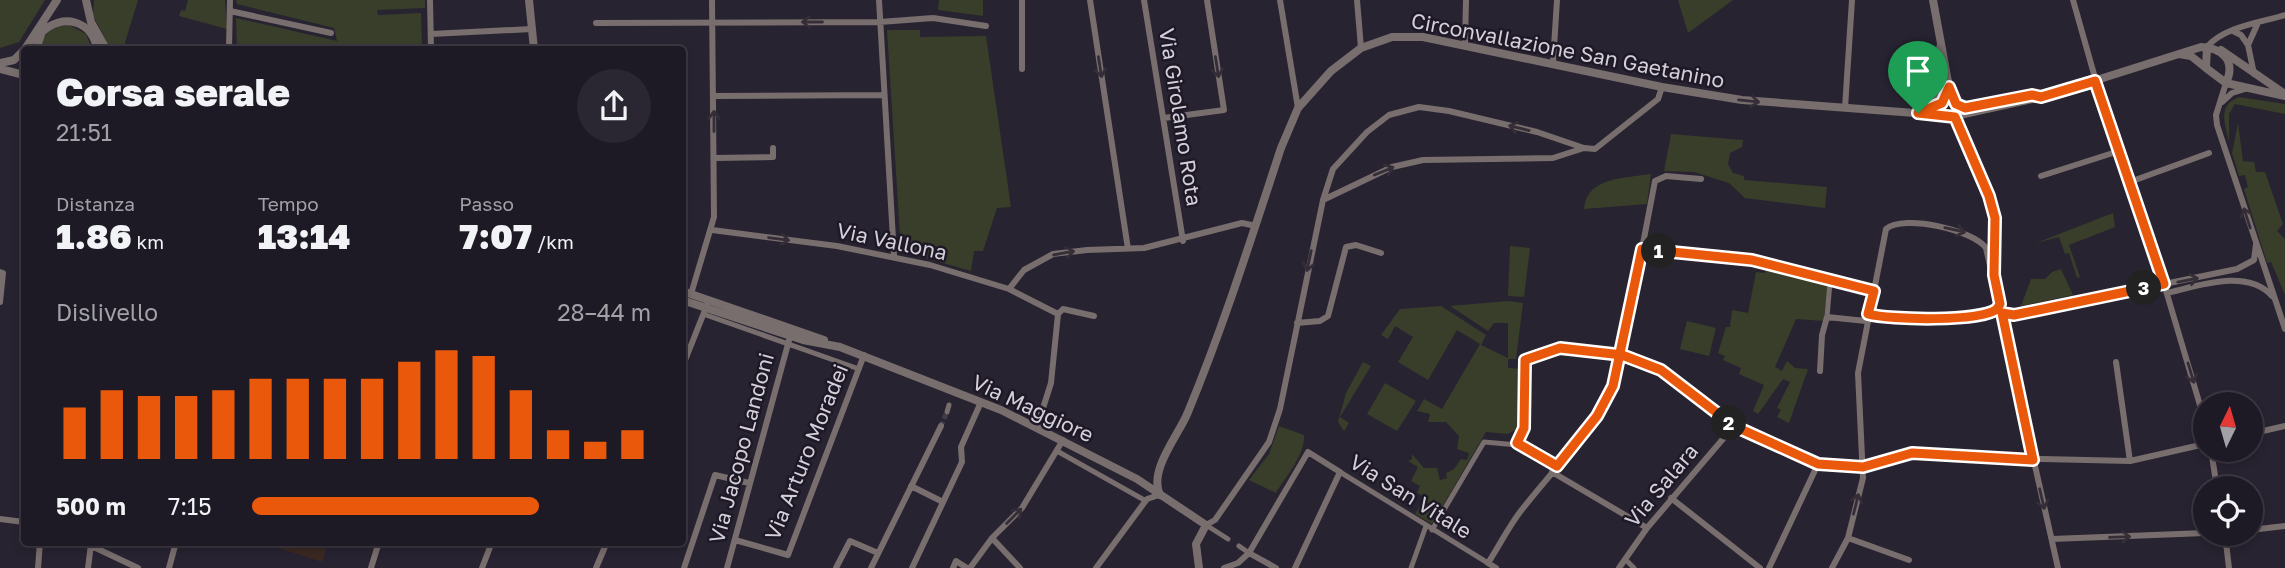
<!DOCTYPE html>
<html lang="it">
<meta charset="utf-8">
<style>
body{margin:0;font-family:"Golos Text",sans-serif;background:#2b2732;color:#f1f3f6;height:100vh;display:flex;flex-direction:column;font-size:26px;white-space:nowrap}
*{box-sizing:border-box;margin:0}
p{font-size:23px;color:#a1a1a7}
.icon{flex:none;width:38px;height:38px;fill:none;stroke:currentColor;stroke-width:2;stroke-linecap:round;stroke-linejoin:round}
.map{position:relative;flex:1;overflow:hidden}
.side{position:absolute;left:21px;top:46px;width:665px;height:500px;display:flex;flex-direction:column;background:#1e1a25;border-radius:7px;box-shadow:0 4px 10px #0003,0 0 0 2px #3c3842}
.side>*{flex:none}
.needle{width:46px;rotate:5deg}
.controls{position:absolute;left:2193px;top:392px;display:grid;gap:14px}
.controls a{display:grid;place-items:center;width:70px;height:70px;border-radius:50%;background:#1e1a25;box-shadow:0 4px 10px #0003,0 0 0 2px #3c3842;font-size:35px}
.pin{position:absolute;display:grid;place-items:center;width:60px;height:60px;color:#fff;margin:-72px -30px;border-radius:50% 50% 50% 0;rotate:-45deg;box-shadow:0 0 7px #0007}
.pin .icon{rotate:45deg}
.km{position:absolute;width:35px;height:35px;margin:-18px;border-radius:50%;background:#222;color:#fff;font-size:19px;line-height:35px;text-align:center}
.round{display:grid;place-items:center;flex:none;width:74px;height:74px;border-radius:37px;background:#2b2732}
.headline{display:flex;align-items:center;justify-content:space-between;height:119px;padding:0 35px}
h1{font-size:38px;font-weight:800;line-height:52px}
.metrics{display:grid;grid-template-columns:repeat(3,1fr);gap:10px;height:119px;padding:7px 35px}
.metrics div{display:grid;align-content:center}
.metrics b{font-size:35px;font-weight:800}
.metrics small{font-size:19px;font-weight:400}
.metrics p{font-size:19px}
.chart{height:196px;padding:14px 35px}
.chart p{display:flex;justify-content:space-between}
.chart svg{width:100%;height:126px;margin-top:7px;stroke:#ea580c;stroke-width:6}
ul{padding:0 35px;list-style:none;font-size:23px}
li{display:grid;grid-template-columns:112px 84px 1fr;align-items:center;height:52px}
li i{height:18px;border-radius:9px;background:#ea580c}
.map>svg:first-child{display:block}
.medical{fill:#3b2822}
.green{fill:#383e2a}
.lines{fill:none;stroke-linecap:round;stroke-linejoin:round}
.pedestrian-tunnel{stroke:#423d4a;stroke-width:5;stroke-dasharray:5 2.5;stroke-linecap:butt}
.pedestrian{stroke:#786e6d;stroke-width:5}
.minor{stroke:#786e6d;stroke-width:6}
.tertiary{stroke:#786e6d;stroke-width:8}
.oneway{stroke:#352e38}
.route-casing{stroke:#fff;stroke-width:14}
.route{stroke:#ea580c;stroke-width:9}
.labels{text-anchor:middle;dominant-baseline:central;stroke-width:5;stroke-linejoin:round;paint-order:stroke}
.street-label{font-size:21px;fill:#d3d0d9;stroke:#1f1927}
</style>
<div class="map">
<svg width="2285" height="568" viewBox="0 0 2285 568">
<rect width="100%" height="100%" fill="#282331"/>
<path class="medical" d="M263 543H328L322 562Z"/>
<path class="green" d="M0 0H45L19 42 0 48Z
M94 0H138L123 49H110L93 15Z
M188 0H225L227 29 179 16 181 10 185 11Z
M236 0H425V8L377 10 378 15 421 13 422 49H362L361 46 338 45V49H237L236 18 337 41 334 28 237 4Z
M939 0H983V16L938 10Z
M1678 0H1733L1688 33Z
M69 25 86 34 92 49H39C43 33 53 26 69 25Z
M887 30H920V37L986 36 1011 207 997 208 983 251H974L971 271 901 251Z
M2239 97 2285 104V114L2235 104 2229 114V142C2225 124 2217 105 2239 97Z
M2238 123 2243 161 2254 162 2256 172H2265L2283 224 2277 231 2285 239V295L2271 262 2267 263 2244 189 2248 187 2245 175 2239 176 2232 153Z
M1671 134 1743 140 1742 147 1730 153 1728 164 1733 173 1744 176V180L1827 187 1825 208 1745 198 1729 183 1694 172 1664 171Z
M1651 174 1647 204 1584 209C1586 177 1626 178 1651 174Z
M2113 213 2115 227 2069 245 2080 277 2077 278 2069 253 2065 254 2059 237 2036 243Z
M1510 246 1530 248 1524 297 1508 296Z
M1769 267 1828 284 1824 321 1796 319 1775 367 1782 371 1787 361 1795 368 1808 369 1789 423 1777 417 1781 410 1777 408 1790 382 1783 379 1758 414 1753 411 1764 385 1739 374 1741 368 1723 360 1725 356 1718 353 1726 327H1730L1732 310 1748 313 1756 272 1764 273Z
M2061 269 2073 295 2021 306 2031 279H2045L2052 272Z
M1508 301 1523 303 1516 359H1508V368L1522 369 1523 394 1520 427 1508 434 1486 432 1432 524 1415 514 1425 497 1417 493 1420 486 1411 481 1418 467 1408 461 1412 459V454L1424 468H1437L1440 480 1447 478 1446 473 1454 469 1461 459 1467 460 1469 453 1457 449 1459 436 1446 422H1428L1430 414 1417 411 1424 399 1442 409 1480 344 1457 330 1428 380 1398 362 1413 337 1395 326 1388 339 1381 335 1400 309 1441 306 1486 335 1481 345 1508 358V323H1494L1488 331 1450 306Z
M1687 321 1716 328 1709 356 1680 349Z
M1363 362 1371 366 1340 417 1349 423 1344 431 1338 422 1346 393Z
M1385 383 1416 401 1397 431 1367 414Z
M1279 426 1304 435C1305 455 1287 475 1276 493L1249 480 1269 454Z"/>
<g class="lines">
<path class="pedestrian-tunnel" d="M941 426 947 412"/>
<path class="pedestrian" d="M706 315 859 369
M1827 317 1830 282
M947 412 949 405
M1517 443 1524 428 1525 360 1560 348 1622 355
M1057 451 1146 501
M1340 472 1488 563
M1206 525 1228 539
M1432 530 1484 442 1528 446 1557 466
M1239 546 1249 553
M1625 559 1634 568
M1411 568 1426 526"/>
<path class="minor" d="M430 0 431 49
M879 0 894 256
M1022 0V69
M1090 0 1128 249
M1144 0 1183 241
M1280 0 1298 108
M1357 0 1361 48
M2073 0 2116 152 2164 284 2205 422
M230 11 331 33
M596 23 880 22 933 18 986 26
M2233 31 2241 35 2248 45
M431 34 532 29
M1465 44 1466 0
M2207 47C2223 27 2262 22 2285 15
M229 49 230 0
M1553 63 1557 0
M2254 74 2248 45 2257 25
M2226 83 2216 115 2217 125 2285 329
M714 96 884 95
M2222 102 2232 93 2245 89
M1845 108 1852 0
M1955 116C1977 172 2001 208 1995 270
M1164 118 1224 110 1207 0
M714 158 773 157V148
M2041 176 2116 152
M2127 183 2209 153
M1323 200 1392 167 1423 160 1553 158 1584 148 1595 149 1658 99 1662 87
M712 230 837 246 930 265 1009 289 1058 314
M1642 249 1752 260 1874 291
M0 272 3 273 0 302
M1009 289 1024 270 1053 254 1087 250 1144 248 1242 223 1256 226
M2167 293C2198 286 2247 268 2272 296
M691 294 714 217 712 0
M2002 313 2014 315 2237 269 2254 260 2256 244
M1058 314 1063 309 1094 316
M1868 314C1906 324 1956 320 1993 313L2000 304
M1297 323 1320 321 1328 316 1346 247 1356 245 1381 253
M1622 355 1661 370 1734 426 1818 464 1863 467 1912 452 1952 457 2130 461 2205 444
M2116 362 2130 461
M682 368 707 305
M1820 371 1822 335 1827 317 1866 321
M1037 427 1051 383 1058 314
M2250 434 2285 426
M2211 450 2217 488
M1552 472 1647 528
M911 486 943 502
M1671 498 1760 568
M0 519 24 522
M1206 525 1215 520 1269 442 1280 409 1323 200 1333 169 1367 132 1389 115 1419 107 1449 111 1537 132 1584 148
M2250 530 2285 526
M2225 534 2229 568
M992 538 1020 568
M1848 538 1909 560
M2052 539 2205 533
M735 540 788 555 864 355
M83 542 138 568
M1249 553 1276 568
M38 568 40 542
M88 568 91 544
M169 568 176 542
M371 568 379 542
M482 568 492 542
M596 568 607 542
M684 568 715 475 749 483
M727 568 791 333
M836 568 850 541 878 553
M871 568 941 426
M912 568 962 462 961 447 981 402
M953 568 956 561 967 568
M970 568 992 538 1022 508 1063 440
M1096 568 1147 499 1159 495
M1224 568 1238 563 1249 553 1308 452 1340 472 1295 568
M1496 568 1488 563C1499 546 1508 528 1520 512 1555 467 1600 424 1619 369L1655 181 1666 176 1701 179
M1619 568 1647 528 1734 426
M1769 568 1818 464
M1832 568 1848 538 1863 478 1858 373 1886 229C1904 214 1973 230 1986 248L2058 568"/>
<path class="tertiary" d="M86 0 91 22 106 49
M529 0 534 49
M1941 44C1937 63 1927 93 1942 109
M2207 47 2206 68 2226 83 2285 96
M25 49 57 0
M36 49 42 32C62 13 92 20 97 49
M2221 50 2282 92
M2179 54 2191 56 2206 68
M0 63 14 60 24 50
M0 69 24 75
M1949 87 1960 107 1983 105
M1921 113 1942 103 1949 87 1933 0
M682 291 824 340
M682 300 803 340 840 347 1001 410 1137 479 1206 525 1196 544 1199 568
M1160 495C1148 470 1179 435 1188 412 1224 325 1252 236 1281 148L1298 108 1331 71 1361 48 1392 37H1423L1662 87 1742 100 1955 116 2046 96 2201 47C2223 48 2236 61 2226 83"/>
</g>
<defs><path id="oneway-shaft" d="M-6 0H5M1.5-3L5.5 0L1.5 3" fill="none" stroke-width="1.6" stroke-linecap="round" stroke-linejoin="round" transform="scale(1.75)"/></defs>
<g class="oneway">
<use href="#oneway-shaft" transform="translate(812 22) rotate(-180)"/>
<use href="#oneway-shaft" transform="translate(1100 67) rotate(81)"/>
<use href="#oneway-shaft" transform="translate(1217 67) rotate(81)"/>
<use href="#oneway-shaft" transform="translate(1749 101) rotate(6)"/>
<use href="#oneway-shaft" transform="translate(714 121) rotate(-90)"/>
<use href="#oneway-shaft" transform="translate(1519 128) rotate(-166)"/>
<use href="#oneway-shaft" transform="translate(1384 171) rotate(-22)"/>
<use href="#oneway-shaft" transform="translate(2247 218) rotate(-108)"/>
<use href="#oneway-shaft" transform="translate(1955 230) rotate(13)"/>
<use href="#oneway-shaft" transform="translate(779 239) rotate(7)"/>
<use href="#oneway-shaft" transform="translate(1064 253) rotate(-10)"/>
<use href="#oneway-shaft" transform="translate(1309 261) rotate(102)"/>
<use href="#oneway-shaft" transform="translate(2188 280) rotate(-11)"/>
<use href="#oneway-shaft" transform="translate(2191 373) rotate(73)"/>
<use href="#oneway-shaft" transform="translate(2042 499) rotate(77)"/>
<use href="#oneway-shaft" transform="translate(1856 504) rotate(-76)"/>
<use href="#oneway-shaft" transform="translate(1014 516) rotate(-45)"/>
<use href="#oneway-shaft" transform="translate(2120 537) rotate(-2)"/>
</g>
<g class="lines">
<defs>
<path id="route" d="M1918 113 1955 117 1989 196 1995 218 1994 275 2000 304 1997 309C1980 322 1890 320 1868 314L1874 291 1752 260 1642 249 1613 386 1597 416 1557 466 1517 443 1524 428 1525 360 1560 348 1622 355 1661 370 1734 426 1818 464 1863 467 1912 453 2033 460 2002 313 2014 315 2164 284 2095 81 2041 97 2032 95 1965 108 1956 104 1949 87 1942 103 1918 113"/>
</defs>
<use href="#route" class="route-casing"/>
<use href="#route" class="route"/>
</g>
<g class="labels">
<g class="street-label">
<text transform="translate(1568 50) rotate(11)">Circonvallazione San Gaetanino</text>
<text transform="translate(1181 117) rotate(81)">Via Girolamo Rota</text>
<text transform="translate(892 241) rotate(12)">Via Vallona</text>
<text transform="translate(1033 408) rotate(25)">Via Maggiore</text>
<text transform="translate(741 448) rotate(-75)">Via Jacopo Landoni</text>
<text transform="translate(806 452) rotate(-68)">Via Arturo Moradei</text>
<text transform="translate(1661 485) rotate(-50)">Via Salara</text>
<text transform="translate(1411 496) rotate(32)">Via San Vitale</text>
</g>
</g>
</svg>
<div class="controls">
<a><svg class="needle" viewBox="-14 -14 28 28"><path d="M0-13l5 13h-10z" fill="#e53935"/><path d="M0 13l5-13h-10z" fill="#a1a1a7"/></svg></a>
<a><svg class="icon" aria-label="locate" viewBox="0 0 24 24"><circle cx="12" cy="12" r="6"/><path d="M12 2v4M12 18v4M2 12h4M18 12h4"/></svg></a>
</div>
<div class="pin" style="left:1918px;top:113px;background:#1e9e55"><svg class="icon" aria-label="arrive" viewBox="0 0 24 24"><path d="M6 21V4h12l-3 4 3 4H6"/></svg></div>
<b class="km" style="left:1659px;top:251px">1</b>
<b class="km" style="left:1729px;top:423px">2</b>
<b class="km" style="left:2144px;top:288px">3</b>
<section class="side">
<div class="headline"><div><h1>Corsa serale</h1><p>21:51</p></div><a class="round"><svg class="icon" aria-label="share" viewBox="0 0 24 24"><path d="M12 15V3M7 8l5-5 5 5M5 13v7h14v-7"/></svg></a></div>
<div class="metrics">
<div><p>Distanza</p><b>1.86<small> km</small></b></div>
<div><p>Tempo</p><b>13:14</b></div>
<div><p>Passo</p><b>7:07<small> /km</small></b></div>
</div>
<div class="chart"><p><span>Dislivello</span>28–44 m</p>
<svg viewBox="0 0 160 44" preserveAspectRatio="none"><path d="M5 44V26M15 44V20M25 44V22M35 44V22M45 44V20M55 44V16M65 44V16M75 44V16M85 44V16M95 44V10M105 44V6M115 44V8M125 44V20M135 44V34M145 44V38M155 44V34"/></svg>
</div>
<ul>
<li><b>500 m</b>7:15<i style="width:72%"></i></li>
</ul>
</section>
</div>
